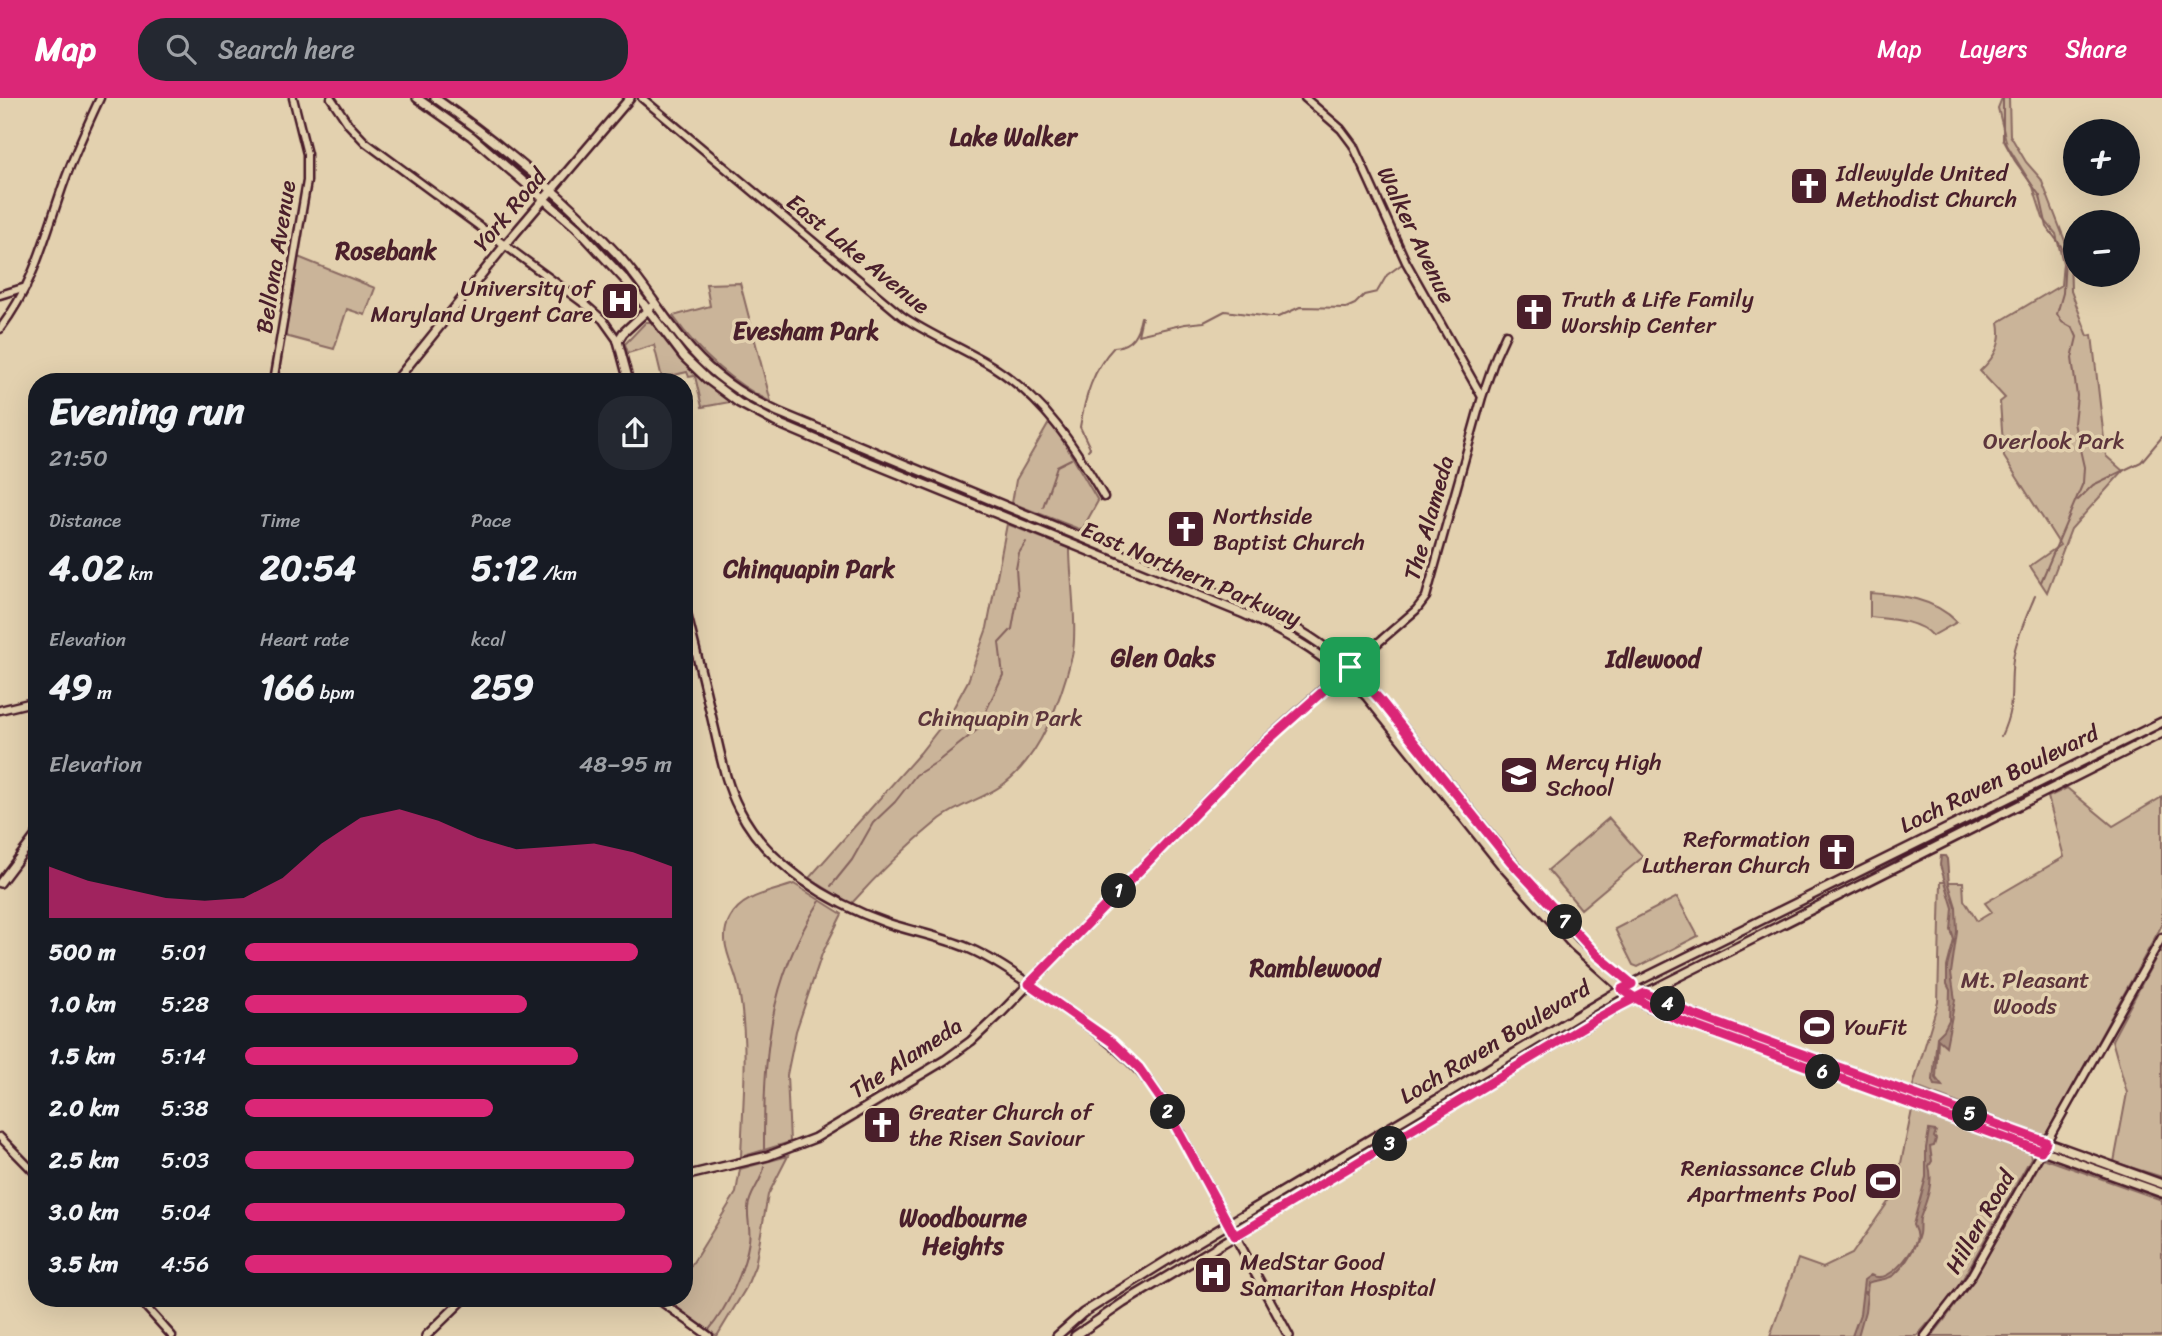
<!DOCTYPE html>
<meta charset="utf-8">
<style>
body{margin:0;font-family:Sriracha,sans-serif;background:#242831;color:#f1f3f6;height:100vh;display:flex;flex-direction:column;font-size:26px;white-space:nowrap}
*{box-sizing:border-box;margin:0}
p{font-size:23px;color:#9ea1a6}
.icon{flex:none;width:38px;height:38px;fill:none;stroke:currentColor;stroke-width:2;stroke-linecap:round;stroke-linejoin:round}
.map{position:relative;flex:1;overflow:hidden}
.sheet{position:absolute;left:28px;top:275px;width:665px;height:934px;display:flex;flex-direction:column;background:#171b24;border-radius:28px;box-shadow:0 7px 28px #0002}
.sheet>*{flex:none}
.buttons{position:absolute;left:2063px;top:21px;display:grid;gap:14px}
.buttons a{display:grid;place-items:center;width:77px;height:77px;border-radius:50%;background:#171b24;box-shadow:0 7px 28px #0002;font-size:35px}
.pin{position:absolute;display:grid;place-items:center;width:60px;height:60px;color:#fff;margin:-30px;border-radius:14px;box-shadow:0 4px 10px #0006}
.km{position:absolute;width:35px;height:35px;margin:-18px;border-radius:50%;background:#222;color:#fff;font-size:19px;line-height:35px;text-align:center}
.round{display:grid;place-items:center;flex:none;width:74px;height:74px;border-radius:28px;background:#242831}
.head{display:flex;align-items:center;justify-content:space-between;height:119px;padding:0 21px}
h1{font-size:38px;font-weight:800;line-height:52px}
.metrics{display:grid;grid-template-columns:repeat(3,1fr);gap:10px;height:119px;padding:7px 21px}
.metrics div{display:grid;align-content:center}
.metrics b{font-size:35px;font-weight:800}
.metrics small{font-size:19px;font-weight:400}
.metrics p{font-size:19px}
.chart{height:196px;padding:14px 21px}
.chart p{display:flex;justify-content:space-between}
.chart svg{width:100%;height:126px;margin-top:7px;fill:#db2777;opacity:.7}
ul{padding:0 21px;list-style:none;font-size:23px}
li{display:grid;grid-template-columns:112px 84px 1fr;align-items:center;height:52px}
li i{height:18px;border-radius:9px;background:#db2777}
header{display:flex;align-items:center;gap:42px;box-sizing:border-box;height:98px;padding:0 35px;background:#db2777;color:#fff}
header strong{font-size:33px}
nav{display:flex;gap:38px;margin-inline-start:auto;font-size:24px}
.search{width:490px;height:63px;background:#242831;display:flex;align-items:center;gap:18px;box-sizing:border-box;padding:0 24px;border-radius:28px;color:#9ea1a6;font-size:26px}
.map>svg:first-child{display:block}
.green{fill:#cab499;stroke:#8a6a62;stroke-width:2}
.water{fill:#ab8f7e;stroke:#84625d;stroke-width:2}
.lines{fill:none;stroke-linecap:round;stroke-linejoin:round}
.stream{stroke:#84625d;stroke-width:2}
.tertiary-casing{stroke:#4a1f2b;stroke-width:11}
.secondary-casing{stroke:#4a1f2b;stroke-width:12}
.primary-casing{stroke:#4a1f2b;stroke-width:12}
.tertiary{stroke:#e3d1af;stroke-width:6}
.secondary{stroke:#e3d1af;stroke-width:7}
.primary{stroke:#e3d1af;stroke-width:7}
.route-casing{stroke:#fff;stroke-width:14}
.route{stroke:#db2777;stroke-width:9}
.labels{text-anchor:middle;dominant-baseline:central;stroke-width:7;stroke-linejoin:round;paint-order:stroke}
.poi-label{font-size:23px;fill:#4a1f2b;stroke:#e3d1af;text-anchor:start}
.street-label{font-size:23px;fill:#4a1f2b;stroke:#e3d1af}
.park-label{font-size:23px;fill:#5d353c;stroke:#e3d1af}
.neighbourhood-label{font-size:24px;font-weight:bold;fill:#4a1f2b;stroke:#e3d1af}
</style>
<header>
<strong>Map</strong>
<div class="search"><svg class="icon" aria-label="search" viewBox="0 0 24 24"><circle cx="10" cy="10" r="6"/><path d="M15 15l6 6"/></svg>Search here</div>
<nav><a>Map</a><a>Layers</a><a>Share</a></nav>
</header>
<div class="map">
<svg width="2162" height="1238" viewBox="0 0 2162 1238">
<rect width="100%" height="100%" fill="#e3d1af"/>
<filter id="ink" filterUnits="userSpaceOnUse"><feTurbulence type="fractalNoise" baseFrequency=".0143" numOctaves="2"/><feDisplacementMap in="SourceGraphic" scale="14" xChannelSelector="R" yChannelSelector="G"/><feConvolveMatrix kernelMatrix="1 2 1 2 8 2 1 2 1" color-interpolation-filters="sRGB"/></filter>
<g filter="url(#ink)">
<path class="green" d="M2002 0H2009L2010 37 2026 64 2041 81 2070 156 2071 193 2088 238 2092 237 2106 358 2123 373 2071 431 2047 494 2030 468 2060 447 2004 359 2000 304 2005 300 1980 273C1995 259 2003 245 1999 224L2061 187 2063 165 2056 136 2043 120 2033 89 2007 47 1998 10Z
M298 159 375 190 365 217 347 211 334 251 285 238Z
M740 185 771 304C730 284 699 255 673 218L710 208 706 186Z
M646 224H651C674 255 698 281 730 304L702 309 695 278 689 279 687 274 662 280 654 247 628 255 625 246Z
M1049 325 1058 334 1098 403 1083 430 1079 431 1012 405 1016 382Z
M1007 426 1070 451C1070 480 1078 533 1072 558 1061 601 1041 657 1005 685 988 699 960 706 940 721 908 747 878 776 851 806L809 780 920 655 949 618 968 583 987 530Z
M1870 495C1901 497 1934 500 1957 524L1932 538C1919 522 1889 521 1870 519Z
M2067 690 2113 728 2162 699V827L2050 1030 2046 1036 2042 1037 1913 988 1938 904 1941 784H1963L1964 802 1977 823 1992 814 1985 805 2064 759 2048 699Z
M1609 720 1643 759 1581 811 1548 772Z
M794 786 842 816 822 856 796 933 787 977 790 1044 741 1059C743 1004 749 946 739 892 735 867 716 845 730 820 742 797 772 794 794 786Z
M1677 799 1698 838 1638 869 1633 867 1615 831Z
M2162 848V1079L2114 1064 2127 995 2112 942Z
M1912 1012 2030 1055 2031 1060 1956 1193 1917 1238H1770L1798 1161 1823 1170 1852 1156 1895 1094Z
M788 1058 768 1097 755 1168 746 1190 717 1238 669 1205 671 1201 684 1200V1179L736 1095 740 1071Z
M2043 1060 2162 1102V1238H1932C1976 1183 2009 1121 2043 1060Z"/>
<path class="water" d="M1941 758H1945L1947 761 1949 786 1956 809 1957 834 1951 875 1955 902 1946 948 1938 941 1936 980 1942 988 1935 987 1933 982 1937 939 1944 932 1949 922 1950 892 1947 886V869L1954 842 1951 832 1953 810 1940 767Z
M1929 1032 1936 1033 1934 1039 1936 1041 1934 1048 1930 1049 1932 1063 1929 1068C1934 1085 1926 1104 1920 1120 1919 1125 1920 1131 1919 1136 1916 1149 1904 1169 1894 1177 1886 1183 1877 1181 1868 1185L1867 1194H1864L1867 1197 1865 1213 1858 1238H1852L1860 1216 1864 1182 1871 1177C1888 1187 1910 1158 1916 1143 1918 1136 1915 1131 1913 1127L1926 1079V1050Z"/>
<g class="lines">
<path class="stream" d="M2003 0V41L2015 63 2040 98 2047 129 2061 148 2065 159 2063 195 2057 216 2062 224 2073 230 2077 239 2072 260 2077 298 2074 325 2084 369 2083 385 2041 484
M1088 352 1090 350 1080 329C1085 299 1093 271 1114 249 1132 248 1138 235 1141 219H1142L1138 237 1185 226 1204 224 1225 213 1270 219H1278L1300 209 1346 210 1355 206 1364 197 1377 194 1387 177 1402 166
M2078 402 2093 387 2141 364 2162 339
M1043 409 1057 368 1071 361
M2001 638C2016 606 2009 592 2013 561 2015 543 2028 515 2035 498
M831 788 852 762 873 725 895 704 916 677 937 664 977 632 1003 577 999 545 1012 531 1018 497 1016 471 1019 455 1026 444
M764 1051C764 957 767 885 820 803
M708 1233C728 1209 744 1174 749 1143 751 1132 747 1121 748 1110 749 1095 762 1084 764 1069"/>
<defs>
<path id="tertiary" d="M331 0 349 27 365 44 586 207 603 222 618 243
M642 0 902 218C931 238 963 250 992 268 1044 301 1074 347 1104 399
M1305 0 1341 31 1353 47 1406 164 1482 299
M0 197 26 189
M0 231C32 188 42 149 59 99 70 65 85 32 100 0
M273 284 307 83V56L293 0
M1350 569 1416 512 1426 499 1482 299 1496 258 1506 236
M0 612 37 603
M0 1039 37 1077
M142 1200 145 1208 172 1238
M656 1200 709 1238
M1925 1238 1970 1180 2162 839"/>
<path id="secondary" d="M618 243 629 284
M684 506C694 546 704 585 713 625 720 653 725 685 739 711 767 767 830 805 887 825 914 834 942 839 968 850 996 862 1020 880 1045 897 1089 928 1132 956 1162 1002L1289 1238
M684 1078 768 1058 815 1040 945 962 971 943 1001 915 1257 651 1346 571
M426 1238 465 1200"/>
<path id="primary" d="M417 0 471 38 577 130 627 184 684 259 707 281 739 305 775 324 867 363 1244 516C1291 537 1332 561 1367 599L1503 769 1573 847 1622 891 1648 908 1684 924 2162 1095
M435 0C499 45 564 99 617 156 645 187 665 223 692 253 716 280 745 299 778 314L1267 516C1335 546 1365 584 1411 639 1457 695 1501 753 1550 808 1579 839 1607 872 1644 894 1659 903 1676 909 1692 916L2162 1086
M618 243 623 235 651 209
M395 284 505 147 630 0
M0 785 37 736
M1057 1238 1083 1215 1171 1160 1622 891 2162 624
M1075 1238 1123 1205 1608 914 2162 635"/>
</defs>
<use href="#tertiary" class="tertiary-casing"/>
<use href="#secondary" class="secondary-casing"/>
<use href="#primary" class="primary-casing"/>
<use href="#tertiary" class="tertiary"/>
<use href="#secondary" class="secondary"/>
<use href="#primary" class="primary"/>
</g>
</g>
<g class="lines" filter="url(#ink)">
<defs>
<path id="route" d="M1350 569 1257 652 1029 886 1112 944 1139 970 1162 1003 1235 1138 1596 921C1612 912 1629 903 1645 895L1692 916 2046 1044 2041 1053 1684 924C1662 915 1641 905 1622 891L1632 886 1597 857 1510 763 1381 603 1350 569"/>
</defs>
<use href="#route" class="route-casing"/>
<use href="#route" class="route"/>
</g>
<defs>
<symbol id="church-square" viewBox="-11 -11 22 22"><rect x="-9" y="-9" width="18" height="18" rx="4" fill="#4a1f2b" stroke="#e3d1af"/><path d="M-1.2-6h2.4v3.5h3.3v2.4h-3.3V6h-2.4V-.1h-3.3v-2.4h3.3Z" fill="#fff"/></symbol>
<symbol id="hospital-square" viewBox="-11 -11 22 22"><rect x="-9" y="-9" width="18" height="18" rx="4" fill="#4a1f2b" stroke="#e3d1af"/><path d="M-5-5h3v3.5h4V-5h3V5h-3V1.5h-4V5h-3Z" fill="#fff"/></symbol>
<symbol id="school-square" viewBox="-11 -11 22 22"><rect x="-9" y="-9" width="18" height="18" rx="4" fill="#4a1f2b" stroke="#e3d1af"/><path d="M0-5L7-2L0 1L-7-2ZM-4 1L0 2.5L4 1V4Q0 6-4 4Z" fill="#fff"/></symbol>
<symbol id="stadium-square" viewBox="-11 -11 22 22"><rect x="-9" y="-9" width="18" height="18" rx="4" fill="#4a1f2b" stroke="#e3d1af"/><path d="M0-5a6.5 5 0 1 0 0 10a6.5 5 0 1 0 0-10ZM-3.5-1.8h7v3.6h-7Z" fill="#fff"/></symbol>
</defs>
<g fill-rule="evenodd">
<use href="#church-square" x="1787" y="66" width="44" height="44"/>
<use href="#hospital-square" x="598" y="181" width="44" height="44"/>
<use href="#church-square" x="1512" y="192" width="44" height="44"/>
<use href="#church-square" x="1164" y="409" width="44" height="44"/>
<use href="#school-square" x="1497" y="655" width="44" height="44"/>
<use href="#church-square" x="1815" y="732" width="44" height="44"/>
<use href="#stadium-square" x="1795" y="907" width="44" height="44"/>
<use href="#church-square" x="860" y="1005" width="44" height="44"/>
<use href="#stadium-square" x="1861" y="1061" width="44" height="44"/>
<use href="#hospital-square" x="1191" y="1155" width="44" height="44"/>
</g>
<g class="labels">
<g class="poi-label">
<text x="1836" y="75">Idlewylde United<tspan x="1836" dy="26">Methodist Church</tspan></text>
<text x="593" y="190" text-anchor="end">University of<tspan x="593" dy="26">Maryland Urgent Care</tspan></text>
<text x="1561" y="201">Truth &amp; Life Family<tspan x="1561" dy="26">Worship Center</tspan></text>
<text x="1213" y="418">Northside<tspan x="1213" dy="26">Baptist Church</tspan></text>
<text x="1546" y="664">Mercy High<tspan x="1546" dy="26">School</tspan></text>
<text x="1810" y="741" text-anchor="end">Reformation<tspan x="1810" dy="26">Lutheran Church</tspan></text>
<text x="1844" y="929">YouFit</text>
<text x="909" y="1014">Greater Church of<tspan x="909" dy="26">the Risen Saviour</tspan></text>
<text x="1856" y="1070" text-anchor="end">Reniassance Club<tspan x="1856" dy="26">Apartments Pool</tspan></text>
<text x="1240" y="1164">MedStar Good<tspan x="1240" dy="26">Samaritan Hospital</tspan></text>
</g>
<g class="street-label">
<text transform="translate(510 112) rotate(-50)">York Road</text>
<text transform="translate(1416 137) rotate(64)">Walker Avenue</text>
<text transform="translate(858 156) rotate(39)">East Lake Avenue</text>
<text transform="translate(276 159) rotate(-81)">Bellona Avenue</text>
<text transform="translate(1429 420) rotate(-74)">The Alameda</text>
<text transform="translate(1191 476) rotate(23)">East Northern Parkway</text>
<text transform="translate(1999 681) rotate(-26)">Loch Raven Boulevard</text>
<text transform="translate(1495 944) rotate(-31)">Loch Raven Boulevard</text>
<text transform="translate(906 960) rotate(-33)">The Alameda</text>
<text transform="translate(1980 1124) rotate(-60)">Hillen Road</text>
</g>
<g class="park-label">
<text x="2054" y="343">Overlook Park</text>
<text x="1000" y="620">Chinquapin Park</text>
<text x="2025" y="882">Mt. Pleasant<tspan x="2025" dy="26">Woods</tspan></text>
</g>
<g class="neighbourhood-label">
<text x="1013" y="39">Lake Walker</text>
<text x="386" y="153">Rosebank</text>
<text x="806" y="233">Evesham Park</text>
<text x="809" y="471">Chinquapin Park</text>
<text x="1163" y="560">Glen Oaks</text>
<text x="1653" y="561">Idlewood</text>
<text x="1315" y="870">Ramblewood</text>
<text x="963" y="1120">Woodbourne<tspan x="963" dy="28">Heights</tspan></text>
</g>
</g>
</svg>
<div class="buttons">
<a>+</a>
<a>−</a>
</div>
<div class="pin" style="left:1350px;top:569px;background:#1e9e55"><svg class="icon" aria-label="arrive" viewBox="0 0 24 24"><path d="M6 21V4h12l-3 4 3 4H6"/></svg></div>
<b class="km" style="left:1119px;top:793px">1</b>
<b class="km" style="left:1168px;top:1014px">2</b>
<b class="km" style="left:1390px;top:1046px">3</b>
<b class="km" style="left:1668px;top:906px">4</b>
<b class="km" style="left:1970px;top:1016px">5</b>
<b class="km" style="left:1823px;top:974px">6</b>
<b class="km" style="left:1565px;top:824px">7</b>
<section class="sheet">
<div class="head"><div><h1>Evening run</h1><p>21:50</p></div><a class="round"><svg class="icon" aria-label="share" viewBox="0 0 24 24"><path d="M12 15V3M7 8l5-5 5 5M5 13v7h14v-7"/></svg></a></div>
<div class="metrics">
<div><p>Distance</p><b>4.02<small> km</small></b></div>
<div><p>Time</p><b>20:54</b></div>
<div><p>Pace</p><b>5:12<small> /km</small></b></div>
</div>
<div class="metrics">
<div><p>Elevation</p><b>49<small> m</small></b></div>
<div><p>Heart rate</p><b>166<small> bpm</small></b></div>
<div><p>kcal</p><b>259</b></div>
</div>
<div class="chart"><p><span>Elevation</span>48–95 m</p>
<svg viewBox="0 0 160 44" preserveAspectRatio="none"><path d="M0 44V26L10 31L20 34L30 37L40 38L50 37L60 30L70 18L80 9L90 6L100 10L110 16L120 20L130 19L140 18L150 21L160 26V44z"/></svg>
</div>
<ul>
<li><b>500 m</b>5:01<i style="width:92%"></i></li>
<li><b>1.0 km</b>5:28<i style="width:66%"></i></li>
<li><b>1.5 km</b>5:14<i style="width:78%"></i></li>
<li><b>2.0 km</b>5:38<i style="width:58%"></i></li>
<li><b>2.5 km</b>5:03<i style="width:91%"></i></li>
<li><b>3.0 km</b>5:04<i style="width:89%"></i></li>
<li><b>3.5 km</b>4:56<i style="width:100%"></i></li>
</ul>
</section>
</div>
